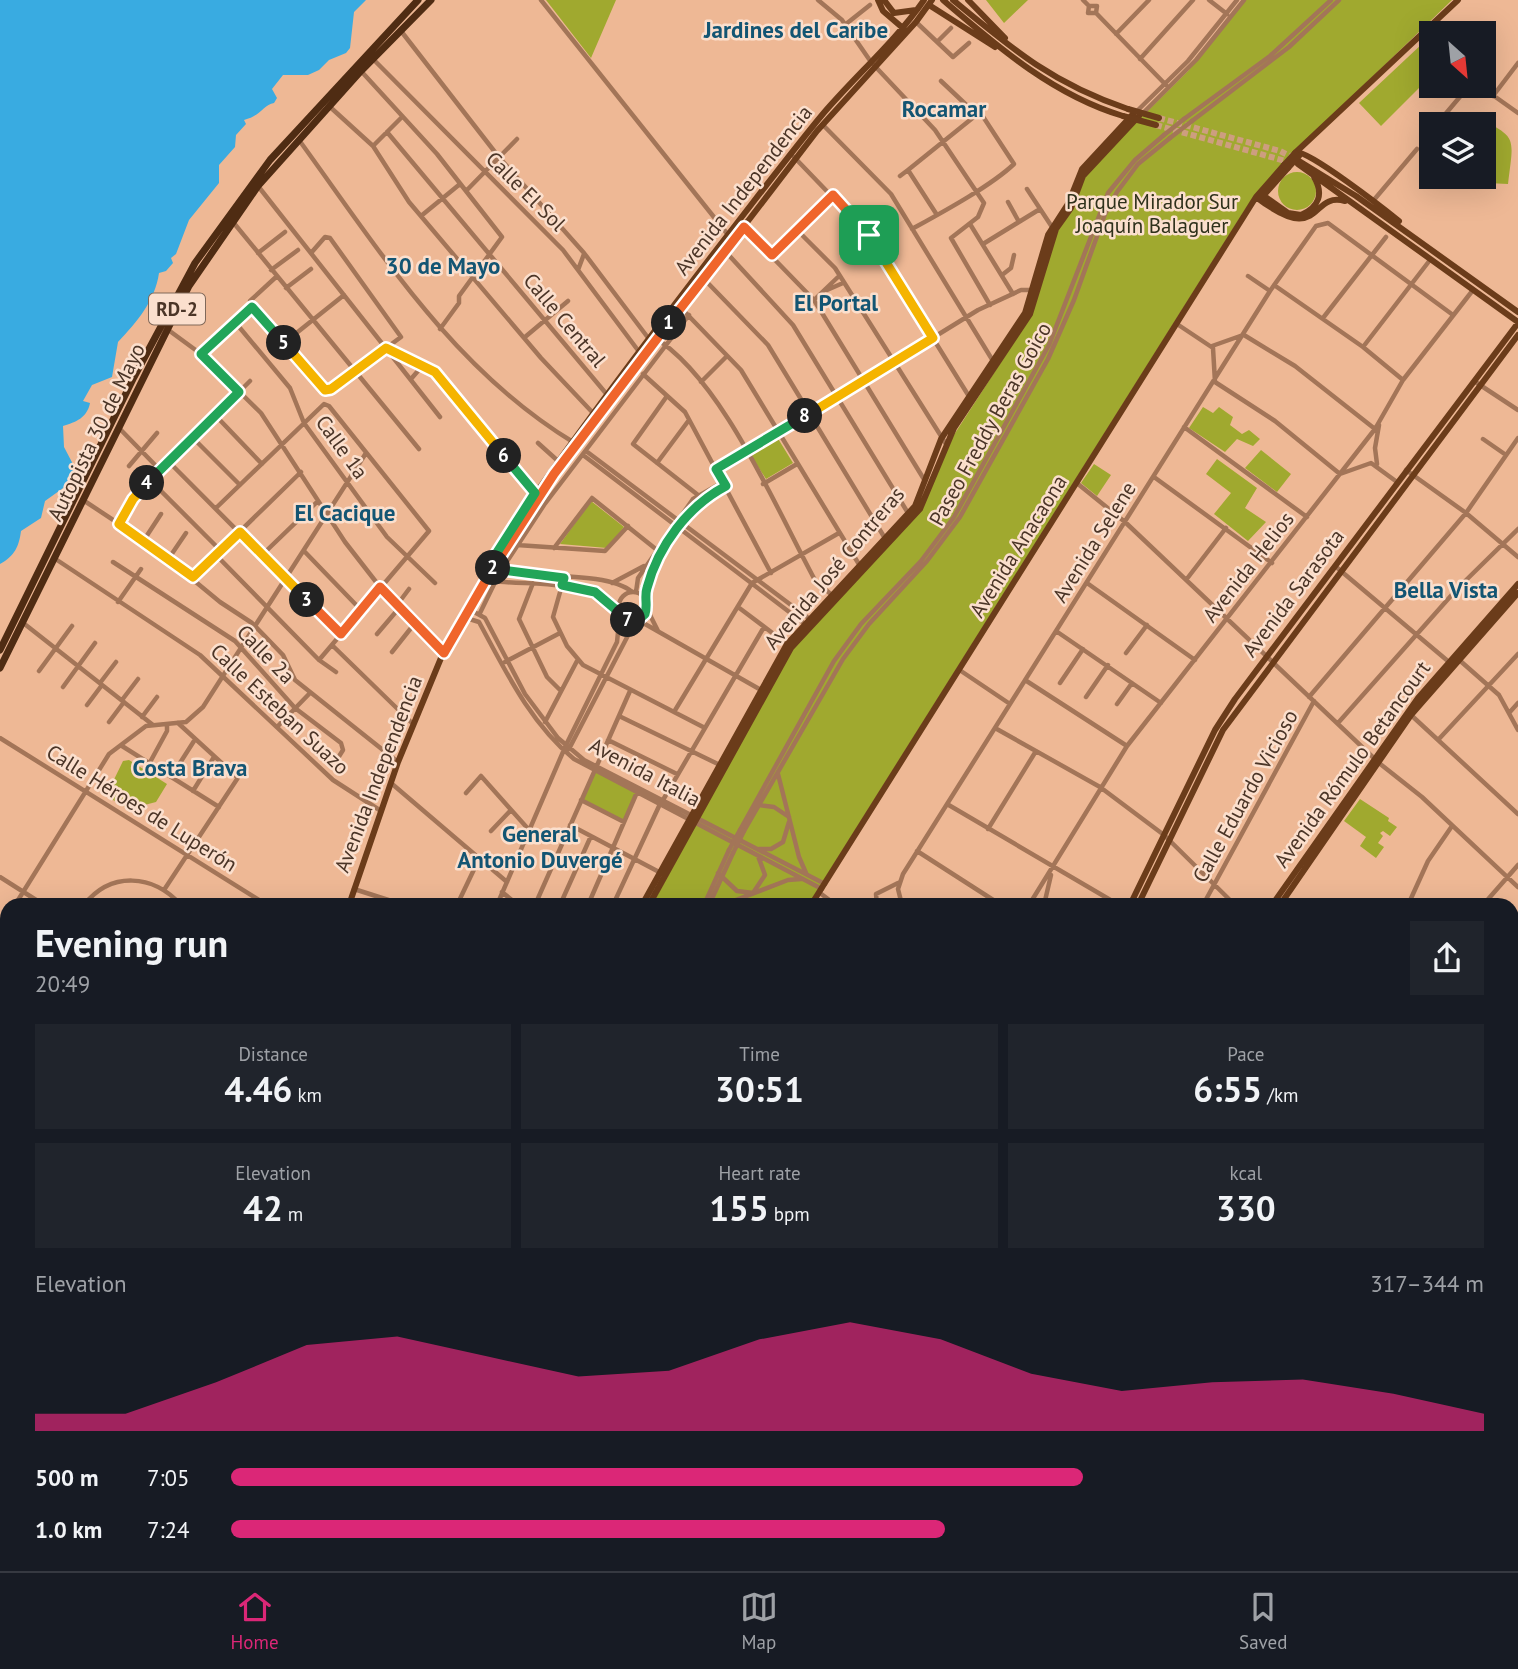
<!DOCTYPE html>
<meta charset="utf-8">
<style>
body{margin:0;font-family:"PT Sans",sans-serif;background:#20242c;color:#f1f3f6;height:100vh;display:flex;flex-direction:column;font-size:26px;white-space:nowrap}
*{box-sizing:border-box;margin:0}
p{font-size:23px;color:#9ea1a6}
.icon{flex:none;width:38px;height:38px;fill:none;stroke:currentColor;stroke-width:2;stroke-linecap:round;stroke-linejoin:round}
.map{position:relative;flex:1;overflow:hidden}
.drawer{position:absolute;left:0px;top:898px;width:1519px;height:674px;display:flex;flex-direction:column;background:#171b24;border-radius:21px 21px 0 0;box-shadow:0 7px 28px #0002}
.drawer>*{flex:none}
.needle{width:46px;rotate:153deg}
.controls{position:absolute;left:1419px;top:21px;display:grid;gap:14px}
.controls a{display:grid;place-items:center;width:77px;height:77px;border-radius:0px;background:#171b24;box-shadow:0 7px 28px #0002;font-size:35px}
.pin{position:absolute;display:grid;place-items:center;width:60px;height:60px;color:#fff;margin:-30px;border-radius:14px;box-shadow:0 4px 10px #0006}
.km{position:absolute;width:35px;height:35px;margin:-18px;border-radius:50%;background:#222;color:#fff;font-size:19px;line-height:35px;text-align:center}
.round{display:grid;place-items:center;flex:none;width:74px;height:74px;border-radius:0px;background:#20242c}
.headline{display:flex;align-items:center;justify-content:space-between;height:119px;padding:0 35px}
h1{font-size:38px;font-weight:800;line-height:52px}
.metrics{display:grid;grid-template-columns:repeat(3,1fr);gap:10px;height:119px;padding:7px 35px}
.metrics div{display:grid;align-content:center;border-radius:0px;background:#20242c;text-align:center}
.metrics b{font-size:35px;font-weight:800}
.metrics small{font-size:19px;font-weight:400}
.metrics p{font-size:19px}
.chart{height:196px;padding:14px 35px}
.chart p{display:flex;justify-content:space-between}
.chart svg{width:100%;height:126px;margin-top:7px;fill:#db2777;opacity:.7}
ul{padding:0 35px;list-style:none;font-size:23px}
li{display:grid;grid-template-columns:112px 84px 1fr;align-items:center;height:52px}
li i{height:18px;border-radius:9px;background:#db2777}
.menu{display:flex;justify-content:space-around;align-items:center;height:98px;border-top:2px solid #363941;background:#171b24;font-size:19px;color:#9ea1a6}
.menu a{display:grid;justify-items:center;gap:4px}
.menu .on{color:#db2777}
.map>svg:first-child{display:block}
.green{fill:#a0a92f}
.water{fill:#39abe1}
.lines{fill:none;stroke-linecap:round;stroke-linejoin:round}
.major-tunnel{stroke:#cd9e7f;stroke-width:6;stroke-dasharray:6 3;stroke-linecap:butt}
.minor{stroke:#a37558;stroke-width:4.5}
.major{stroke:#6b3c1a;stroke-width:6}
.highway{stroke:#4f2c13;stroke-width:7}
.minor-bridge{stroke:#a37558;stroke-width:4.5}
.major-bridge{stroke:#6b3c1a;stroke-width:6}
.split-1-casing{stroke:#fff;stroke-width:14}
.split-2-casing{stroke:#fff;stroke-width:14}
.split-3-casing{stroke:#fff;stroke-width:14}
.split-4-casing{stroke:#fff;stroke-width:14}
.split-5-casing{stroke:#fff;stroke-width:14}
.split-6-casing{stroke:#fff;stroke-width:14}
.split-7-casing{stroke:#fff;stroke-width:14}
.split-8-casing{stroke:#fff;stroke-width:14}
.split-9-casing{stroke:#fff;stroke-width:14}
.split-1{stroke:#f0652b;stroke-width:9}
.split-2{stroke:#f0652b;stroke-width:9}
.split-3{stroke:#f0652b;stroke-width:9}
.split-4{stroke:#f5b400;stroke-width:9}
.split-5{stroke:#22a559;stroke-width:9}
.split-6{stroke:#f5b400;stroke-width:9}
.split-7{stroke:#22a559;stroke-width:9}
.split-8{stroke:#22a559;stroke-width:9}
.split-9{stroke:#f5b400;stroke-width:9}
.labels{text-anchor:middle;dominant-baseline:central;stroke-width:5;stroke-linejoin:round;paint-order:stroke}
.shield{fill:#fbdfcd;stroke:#806859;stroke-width:2}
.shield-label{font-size:19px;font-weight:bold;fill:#4b3527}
.street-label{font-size:21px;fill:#4b3527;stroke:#fbdfcd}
.park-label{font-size:21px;fill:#2f311b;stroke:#fbdfcd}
.neighbourhood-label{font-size:23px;font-weight:bold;fill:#135573;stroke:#fbdfcd}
</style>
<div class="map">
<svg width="1518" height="1571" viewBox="0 0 1518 1571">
<rect width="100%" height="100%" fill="#eeb895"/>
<path class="green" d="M546 0H616L591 58Z
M986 0H1028L1004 23Z
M1246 0H1452L1281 165 1246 208 808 905H652L792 649 921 511 950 441 1032 314 1056 234 1085 177 1098 160 1188 71Z
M1423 43 1431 51V76L1381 126 1359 103Z
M1472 115C1518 138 1514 134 1508 184L1445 181 1446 177H1484V124H1468Z
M1278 191a19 19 0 1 1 38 0a19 19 0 1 1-38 0Z
M1203 407 1213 413 1219 407 1233 417 1230 425 1242 434 1249 430 1260 439 1253 446 1237 439 1225 452 1189 428Z
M777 437 793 463 766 479 750 454Z
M1261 450 1291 474 1277 492 1245 468Z
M1217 459 1257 488 1245 508 1266 522 1248 541 1214 514 1231 493 1206 474Z
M1094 464 1111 475 1097 496 1081 483Z
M591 501 624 527 607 548 560 544Z
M129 760 167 784 156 802 129 809 106 796 123 761Z
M594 770 638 792 624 822 581 800Z
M1360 799 1389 818 1388 821 1397 827 1390 836 1383 831 1380 833 1383 836 1378 843 1384 847 1376 858 1360 846 1366 837 1344 821Z"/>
<path class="water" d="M0 0H366L354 12 350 48 346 53 329 60 319 70 308 75H283L272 89 277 98 274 103C263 105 261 116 244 120L246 124 236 135 235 147 219 165V183L189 220 176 254 171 258 173 263 166 271 159 273C155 301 137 322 118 342L112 377 92 385 83 401 90 403C87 418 76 422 63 426L64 447 75 468 66 486 45 501 41 518 21 531C19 546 15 556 0 564Z"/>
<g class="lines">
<path class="major-tunnel" d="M1159 118 1280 151 1294 158
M1156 125 1289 162"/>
<path class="minor" d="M541 0 733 241
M818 0 842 20 871 62 935 130 984 203 978 217 951 238 990 305
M1083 0 1089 6H1097L1096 13H1088L1089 6
M1209 0 1227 14
M1096 13 1166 85
M916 22 953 57 969 43
M846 24 870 5
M401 31 498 156 584 253 649 339
M1116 34 1149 0
M1423 34 1432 42
M937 42 951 28
M373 59 563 250 640 353
M1140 59 1193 0
M361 71 437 154 502 237 459 296V303L440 329
M941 81 977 115
M1480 86 1518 113
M1493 96 1518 63
M329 106 373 146 409 202 541 358 593 413
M1137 111 1188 61 1237 0
M1143 113 1196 60 1244 0
M1184 119 1270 56 1331 0
M1192 121 1289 47 1339 0
M1437 124 1469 86
M823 125 891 194 993 361
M387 132 609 397
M299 140C379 250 454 370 573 442
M373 146 401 118
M794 157 869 235 970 398
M900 176 908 170
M258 186 440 417
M1027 189 1052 227
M466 191 517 139
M1373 201 1417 149
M1008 202 1019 222
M421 216 460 184
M233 222 419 449
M970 224 1013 294
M742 226 814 300 925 481
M912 229C941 213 991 186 1014 164L980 112 908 170 937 215
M798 231 835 268 946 444
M983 244 1040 209
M725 251 793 325 908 513
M258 253 285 232
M772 255 833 195
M271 270 298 250
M578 270 584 254
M1002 275 1011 268 1014 255
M1248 276 1270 291
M703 278 768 345 807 409
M1274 285 1363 347 1403 380
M286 288 311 269
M827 290 843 283
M814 300 838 277
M252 307 325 390 331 389 401 337 330 238 325 237 311 253
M681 308 741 370 860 566
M1323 318 1386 237
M235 322 290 388 304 423 387 537 435 583
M1177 324 1213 348 1215 382
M167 329 201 354 261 413 345 542 380 587 444 653
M1244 335 1295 366 1375 429
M652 336C722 377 777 511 816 582L832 595
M525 337 568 301
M284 343 344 295
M1212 346 1243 335
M1363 347 1430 260
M390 349 442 378 538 496
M201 354 252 307 250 301 276 277
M643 374 685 412 771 573
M411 379 423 365
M1474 381 1518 410
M701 382 727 356
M1215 382 1275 421 1340 474 1371 463 1397 482
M667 396 633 444 698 495
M805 414a5 5 0 1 1 10 0a5 5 0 1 1-10 0Z
M814 411 978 310 1021 290H1032
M216 416 262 464
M812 418 886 540
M1184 427 1307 517
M119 428 160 470
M193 438 240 485
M1483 439 1506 455
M538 443 558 461
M586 451 811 620
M583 455 805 624
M169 462 340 634
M657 463 689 420
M1377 464 1375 448 1379 425
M129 466 157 433
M716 469 805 416
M1406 470 1466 513 1518 557
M1154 477 1272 563
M150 480 221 551
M763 484 797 464
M1078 484 1125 522 1379 763 1422 797 1518 887
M83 500 151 545 220 602 252 623 283 655 295 680 398 762
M216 508 324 404 329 406 429 531 319 660
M119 524 133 499 250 381
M144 540 161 514
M517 545 605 551 628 526
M554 548 592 498 657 550
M304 551 361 610
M216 555 319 660 336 672
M262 555 318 501
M54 558 200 655 333 780 381 811
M169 558 186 533
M113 562 235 641 295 708 341 743 343 750 338 758
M1335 566 1449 662
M489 569C524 579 607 570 632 592
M193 577 301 472
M564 578 553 617 567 646 583 665 705 728
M1186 580 1226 528
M492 581C537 586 583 578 619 610
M533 583 519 619 547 677 561 691
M612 583 644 566
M1087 583 1195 660
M619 606a14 14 0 1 1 28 0a14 14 0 1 1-28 0Z
M636 592 638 578 693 499 723 482
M645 599C647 572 679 516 701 499 709 494 718 490 726 486
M118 602 141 569
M397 605 409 589
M738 607 787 644
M467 608 485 618 525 694 558 738 584 760 825 884
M648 611 658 631
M480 613 500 572 544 505 689 315
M463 617 479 622C505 670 530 723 574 759L822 889
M638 620 761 690
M22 622 153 725
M1056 631 1161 703
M377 634 400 607
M333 646 413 724
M392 652 415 623
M1126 653 1147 625
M1457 658 1499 695 1518 730
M505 662 560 633
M39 671 72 626
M961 671 1010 704
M1025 680 1127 746
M100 683 116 662
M1060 683 1083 649
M63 687 95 643
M1086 697 1108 665
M1309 697 1466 513 1518 438
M122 700 138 679
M1117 704 1132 683
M87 705 102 685
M674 712 752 583 839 533
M1509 713 1518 703
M1411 715 1518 814
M619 716 722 766
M142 717 157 697
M109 722 124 702
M545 722 577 661
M178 723 237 777
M1338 723 1457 589 1518 529
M277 727 309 694
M995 728 1100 787 1164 835 1235 905
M0 738 267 905
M608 740 677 774
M1438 740 1518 654
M122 746 219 807
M569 749 636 620
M149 764 167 731V725
M778 774 799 857 806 873
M171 777 194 741
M391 783 507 882
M193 791 214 757
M466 793 481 776 530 831
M581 800 624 822
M663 800 764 627
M947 804 1119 905
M759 805 774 807 789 817
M570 825 661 873
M988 829 1036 751
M740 830 834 661 861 624 921 561 954 517 1049 345 1108 193 1135 160 1164 135
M491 831 511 810
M744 831 843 659 869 624 927 561 960 517 1048 359 1074 300 1105 214 1117 192 1138 164 1170 138
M759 849H771L783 842 789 822
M917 851 1001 905
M718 873 737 891 753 893 765 875 758 856
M0 877 44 905
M354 889 404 905
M164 890 245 767
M502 892 518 905
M820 893 836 905
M15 905 109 754 146 726 186 722 203 707 366 453
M84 905C111 871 153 874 181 905
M457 905 479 859
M497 905 566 745 617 642 620 613
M535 905 630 691
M560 905 591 836
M588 905 638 790
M613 905 660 804
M704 905 729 850
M709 905 733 853
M723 905 788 880 801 879
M877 905 876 894 898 883
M902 905 898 889 903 874 1270 291 1316 226 1328 223 1453 315
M1029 905 1127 746 1375 429 1403 380 1473 290
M1044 905 1051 875
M1203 905 1314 701
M1408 905 1428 861 1452 826
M1483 905 1518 865
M0 929 7 917
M0 1039 7 1027
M1512 1082 1518 1088
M0 1090 7 1094
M1512 1107 1518 1101
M0 1152 7 1141
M0 1174 7 1178
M1512 1179 1518 1184
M1512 1201 1518 1195
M0 1263 7 1252
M1512 1277 1518 1272
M1512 1304 1518 1308
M1512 1370 1518 1362
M1512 1397 1518 1401
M1512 1438 1518 1429
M1512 1483 1518 1487
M1512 1506 1518 1497
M1512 1523 1518 1527
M67 1564 75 1571
M192 1564 201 1571
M387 1564 390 1571
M477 1564 485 1571
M543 1564 552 1571
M879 1564 888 1571
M1236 1564 1246 1571
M1311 1564 1320 1571
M1358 1564 1367 1571
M1485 1564 1493 1571
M18 1571 23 1564
M183 1571 188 1564
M271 1571 276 1564
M281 1571 286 1564
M724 1571 729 1564
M891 1571 895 1564
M948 1571 953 1564
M1139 1571 1143 1564
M1204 1571 1208 1564
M1257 1571 1261 1564
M1293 1571 1298 1564
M1379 1571 1384 1564
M1467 1571 1472 1564"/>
<path class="major" d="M878 0 883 11 904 29
M884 0 894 13 916 10
M943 0C998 47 1053 95 1123 116
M953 0C1012 49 1053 84 1128 109
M968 0 1005 38
M929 5 995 47
M1296 152C1311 152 1383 208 1399 221
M1295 153 1458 0
M1299 161 1356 196 1518 312
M1298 164 1518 322
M1260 193 1288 213 1301 215C1319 207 1324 194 1314 177
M1263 196 1288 168
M1256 197C1323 248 1309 191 1345 201
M482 583C479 554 781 164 822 115 855 76 895 42 924 0
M349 905 398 762 441 658 467 608 511 537 554 474 817 131 916 22 932 0
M642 905 787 644 915 506 941 439 1025 313 1048 235 1068 204 1082 169 1133 114
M649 905 791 648 920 509 954 428 1030 314 1056 229 1071 208 1083 176 1139 116
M811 905 1256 197 1284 165
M1130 905 1215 730 1235 699 1518 323
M1138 905 1223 730 1518 335
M1272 905 1418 698 1518 584
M1280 905 1411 715 1518 593
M0 976 7 981
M1512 993 1518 987
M0 994 7 998
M1512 1014 1518 1008
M0 1337 7 1342
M0 1344 7 1349
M0 1519 7 1512
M314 1564 324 1571
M326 1564 336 1571
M1005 1564 1021 1571
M1031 1564 1051 1571
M1060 1564 1072 1571
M1082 1564 1085 1571
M108 1571 113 1564
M399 1571 409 1564
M633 1571 638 1564
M640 1571 645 1564
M813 1571 818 1564"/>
<path class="highway" d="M0 650 134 377 195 263 270 160 418 0
M0 668 189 286 258 186 361 71 431 0
M1512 1000 1518 994
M1512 1008 1518 1002"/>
<path class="minor-bridge" d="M1164 135 1184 119
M1170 138 1192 121
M729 850 740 830
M733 853 744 831"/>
<path class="major-bridge" d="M1128 109 1159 118
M1123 116 1156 125
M1284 165 1295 153
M1288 168 1299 156"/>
</g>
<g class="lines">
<defs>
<path id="split-1" d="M669 323 744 227 772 255 833 195 869 235"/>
<path id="split-2" d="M493 568 554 474 669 323"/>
<path id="split-3" d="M307 600 341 634 380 587 444 653 493 568"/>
<path id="split-4" d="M147 483 133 499 119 524 193 577 240 532 307 600"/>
<path id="split-5" d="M147 483 239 392 201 354 252 307 284 343"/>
<path id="split-6" d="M284 343 325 390 331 389 386 348 435 372 504 456"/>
<path id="split-7" d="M504 456 535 493 487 568 564 578 562 585 595 592 628 620"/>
<path id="split-8" d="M628 620H638L645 614C648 605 644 597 647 588 658 546 688 506 726 486L716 469 805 416"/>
<path id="split-9" d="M805 416 807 410 814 411 933 338 869 235"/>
</defs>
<use href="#split-1" class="split-1-casing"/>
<use href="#split-2" class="split-2-casing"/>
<use href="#split-3" class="split-3-casing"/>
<use href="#split-4" class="split-4-casing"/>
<use href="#split-5" class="split-5-casing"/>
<use href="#split-6" class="split-6-casing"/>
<use href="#split-7" class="split-7-casing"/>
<use href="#split-8" class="split-8-casing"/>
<use href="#split-9" class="split-9-casing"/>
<use href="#split-1" class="split-1"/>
<use href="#split-2" class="split-2"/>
<use href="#split-3" class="split-3"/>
<use href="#split-4" class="split-4"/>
<use href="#split-5" class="split-5"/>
<use href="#split-6" class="split-6"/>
<use href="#split-7" class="split-7"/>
<use href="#split-8" class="split-8"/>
<use href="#split-9" class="split-9"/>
</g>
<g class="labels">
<rect class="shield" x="149" y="293.5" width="56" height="31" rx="5"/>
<g class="shield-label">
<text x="177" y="309">RD-2</text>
</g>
<g class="street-label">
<text transform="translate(743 190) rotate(-52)">Avenida Independencia</text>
<text transform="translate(526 191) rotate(45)">Calle El Sol</text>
<text transform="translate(565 320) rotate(50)">Calle Central</text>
<text transform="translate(990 424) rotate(-61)">Paseo Freddy Beras Goico</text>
<text transform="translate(96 432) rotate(-64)">Autopista 30 de Mayo</text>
<text transform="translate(342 447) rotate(54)">Calle 1a</text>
<text transform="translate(1094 542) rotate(-58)">Avenida Selene</text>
<text transform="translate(1018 546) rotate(-58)">Avenida Anacaona</text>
<text transform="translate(1248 567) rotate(-52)">Avenida Helios</text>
<text transform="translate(834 568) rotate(-50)">Avenida José Contreras</text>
<text transform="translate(1293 593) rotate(-53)">Avenida Sarasota</text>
<text transform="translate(266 654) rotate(46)">Calle 2a</text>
<text transform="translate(280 709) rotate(43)">Calle Esteban Suazo</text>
<text transform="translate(1352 764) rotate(-54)">Avenida Rómulo Betancourt</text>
<text transform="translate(645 772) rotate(28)">Avenida Italia</text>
<text transform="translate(378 774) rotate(-69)">Avenida Independencia</text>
<text transform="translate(1245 796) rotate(-61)">Calle Eduardo Vicioso</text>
<text transform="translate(142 808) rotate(32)">Calle Héroes de Luperón</text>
</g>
<g class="park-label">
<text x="1152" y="201">Parque Mirador Sur<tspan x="1152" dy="24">Joaquín Balaguer</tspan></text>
</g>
<g class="neighbourhood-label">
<text x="796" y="29">Jardines del Caribe</text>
<text x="944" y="108">Rocamar</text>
<text x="443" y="265">30 de Mayo</text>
<text x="836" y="302">El Portal</text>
<text x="345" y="512">El Cacique</text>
<text x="1446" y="589">Bella Vista</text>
<text x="190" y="767">Costa Brava</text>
<text x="540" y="833">General<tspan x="540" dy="26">Antonio Duvergé</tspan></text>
</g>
</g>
</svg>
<div class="controls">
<a><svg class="needle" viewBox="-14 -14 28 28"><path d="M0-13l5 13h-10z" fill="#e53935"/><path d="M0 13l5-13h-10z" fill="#9ea1a6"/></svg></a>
<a><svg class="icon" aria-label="layers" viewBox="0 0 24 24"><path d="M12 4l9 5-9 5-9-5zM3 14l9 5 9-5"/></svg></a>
</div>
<div class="pin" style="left:869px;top:235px;background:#1e9e55"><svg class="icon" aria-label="arrive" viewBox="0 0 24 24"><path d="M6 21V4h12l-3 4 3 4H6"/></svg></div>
<b class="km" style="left:669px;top:323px">1</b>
<b class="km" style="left:493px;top:568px">2</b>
<b class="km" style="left:307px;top:600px">3</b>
<b class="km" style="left:147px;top:483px">4</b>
<b class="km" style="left:284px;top:343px">5</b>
<b class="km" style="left:504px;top:456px">6</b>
<b class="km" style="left:628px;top:620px">7</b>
<b class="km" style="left:805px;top:416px">8</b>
<section class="drawer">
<div class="headline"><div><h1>Evening run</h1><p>20:49</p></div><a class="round"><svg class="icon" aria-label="share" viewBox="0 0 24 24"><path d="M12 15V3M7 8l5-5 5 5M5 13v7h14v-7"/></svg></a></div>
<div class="metrics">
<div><p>Distance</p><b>4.46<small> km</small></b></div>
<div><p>Time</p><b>30:51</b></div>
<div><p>Pace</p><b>6:55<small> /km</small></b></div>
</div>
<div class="metrics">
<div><p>Elevation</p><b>42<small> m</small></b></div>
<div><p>Heart rate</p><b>155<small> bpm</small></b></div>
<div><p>kcal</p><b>330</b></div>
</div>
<div class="chart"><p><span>Elevation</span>317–344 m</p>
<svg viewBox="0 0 160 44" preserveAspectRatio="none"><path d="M0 44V38L10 38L20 27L30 14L40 11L50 18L60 25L70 23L80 12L90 6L100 12L110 24L120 30L130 27L140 26L150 31L160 38V44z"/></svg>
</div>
<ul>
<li><b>500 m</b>7:05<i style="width:68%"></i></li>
<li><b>1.0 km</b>7:24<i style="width:57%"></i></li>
</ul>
</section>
</div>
<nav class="menu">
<a class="on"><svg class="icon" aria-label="home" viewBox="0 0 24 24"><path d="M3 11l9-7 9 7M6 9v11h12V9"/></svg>Home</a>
<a><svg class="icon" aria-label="map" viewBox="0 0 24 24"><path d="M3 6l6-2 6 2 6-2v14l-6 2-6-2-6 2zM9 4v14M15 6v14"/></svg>Map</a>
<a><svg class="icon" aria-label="saved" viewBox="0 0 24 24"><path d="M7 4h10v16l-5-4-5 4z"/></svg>Saved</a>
</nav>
